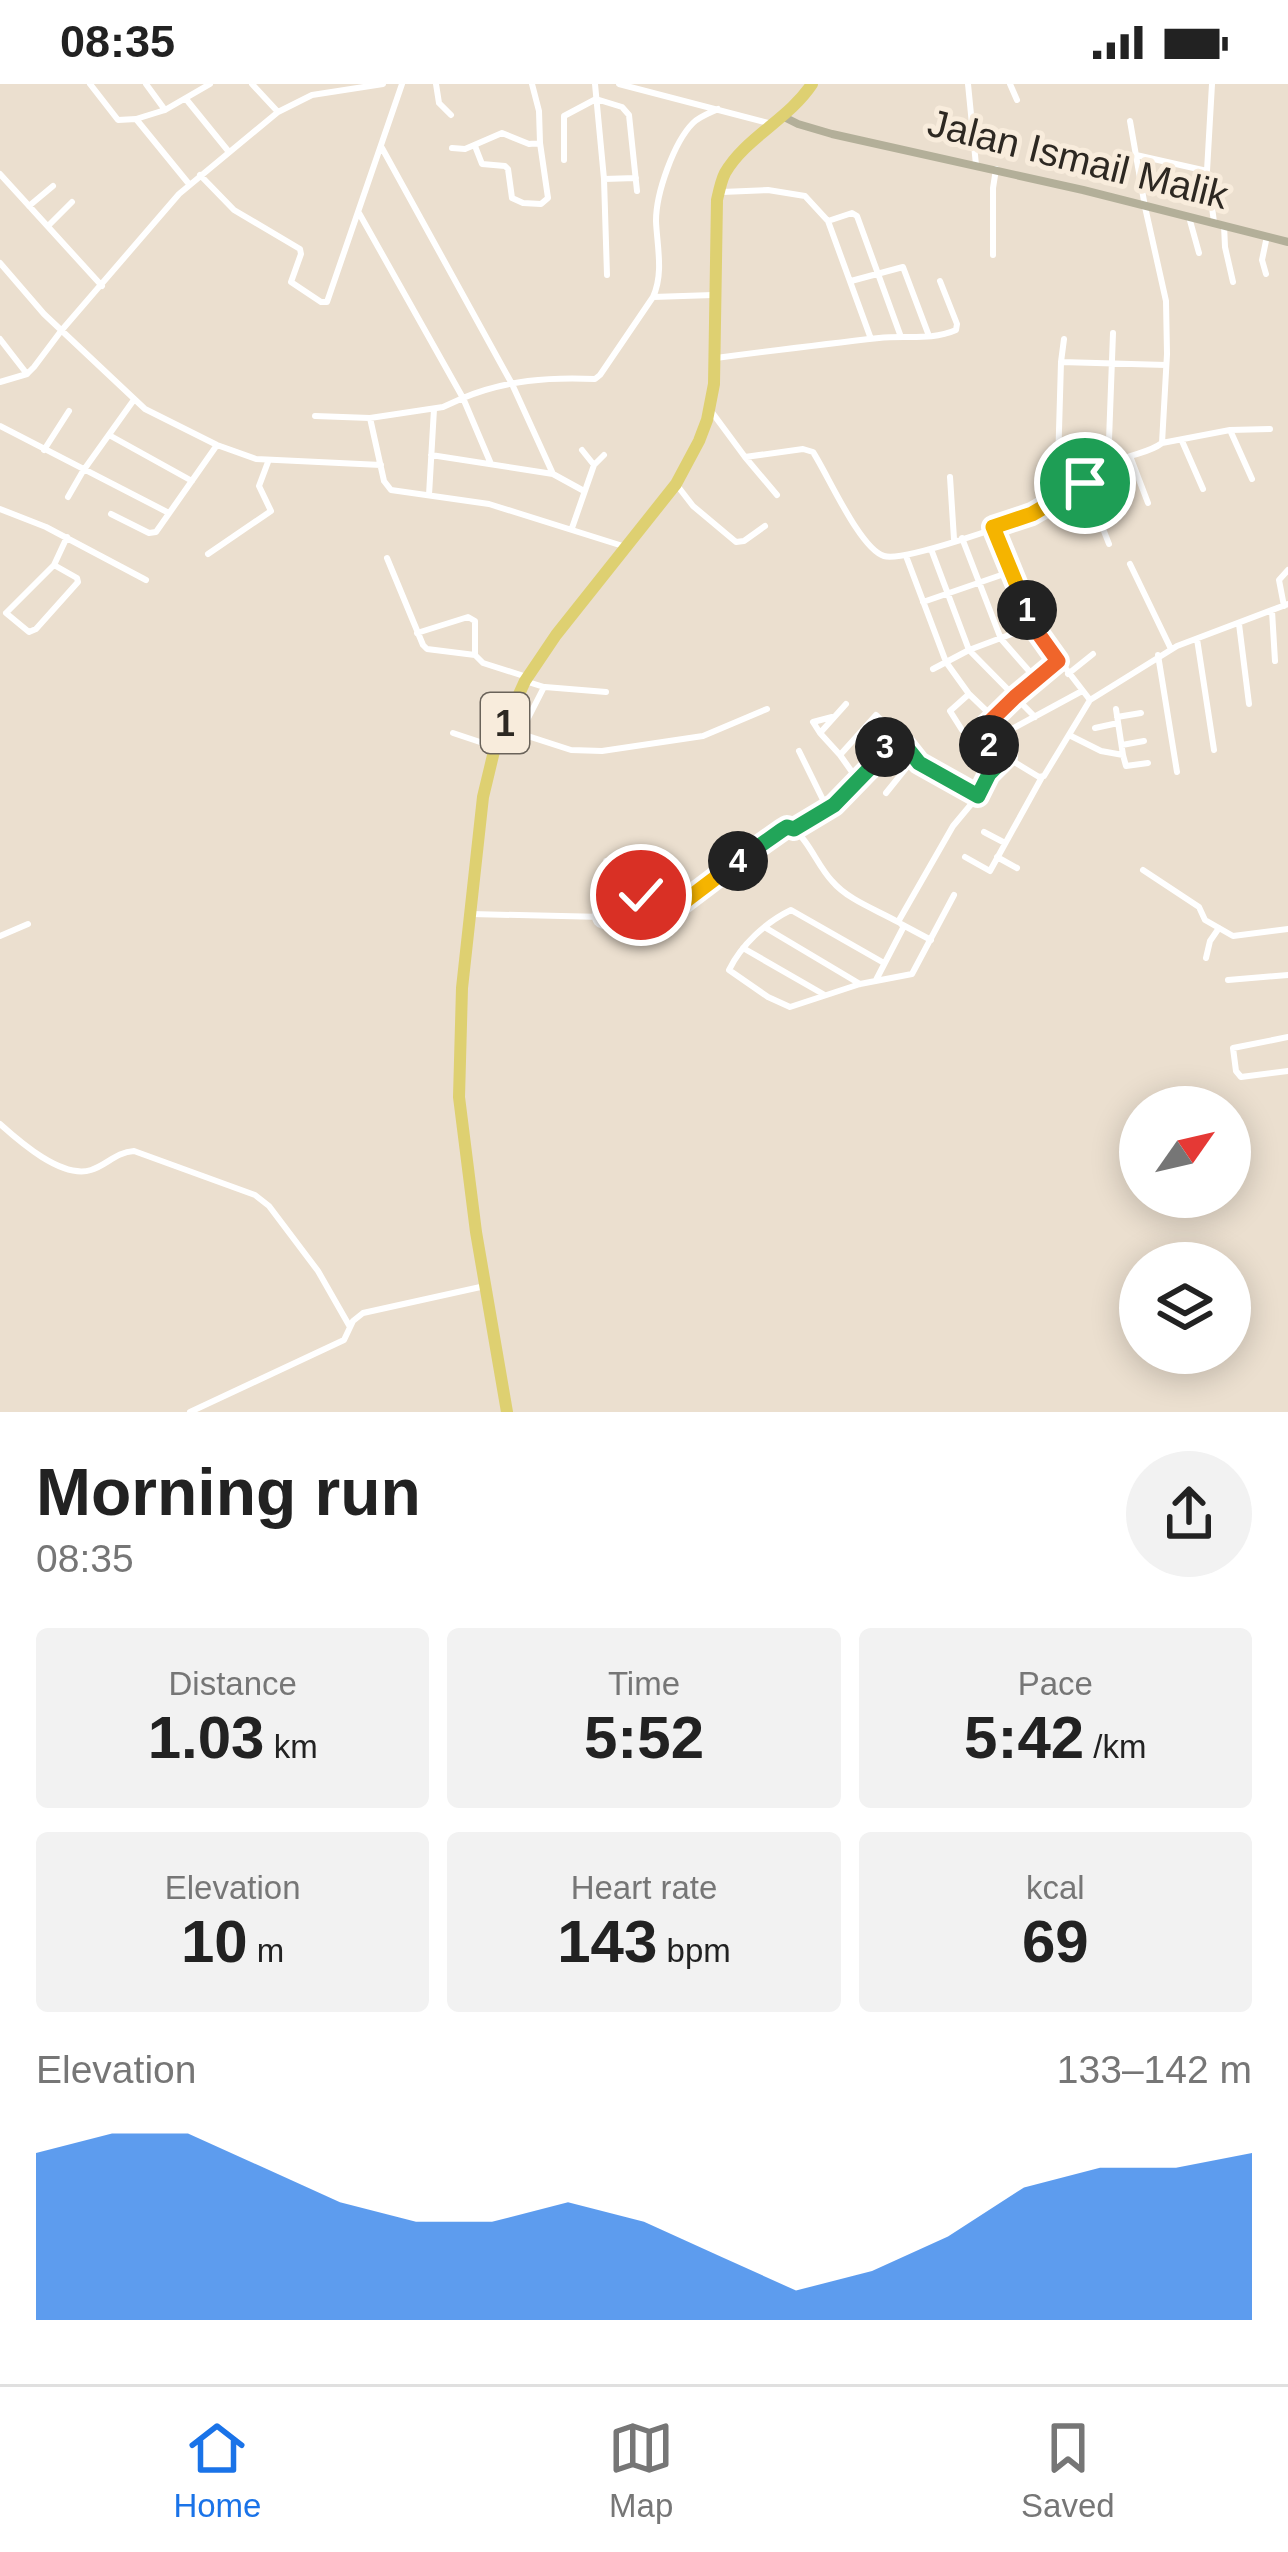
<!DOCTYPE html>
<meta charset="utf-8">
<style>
body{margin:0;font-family:Helvetica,sans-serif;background:#f2f2f2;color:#222;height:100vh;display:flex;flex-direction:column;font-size:45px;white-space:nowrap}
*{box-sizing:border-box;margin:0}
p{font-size:39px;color:#767676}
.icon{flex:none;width:66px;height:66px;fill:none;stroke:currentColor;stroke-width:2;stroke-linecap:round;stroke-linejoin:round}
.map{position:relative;height:1328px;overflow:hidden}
.side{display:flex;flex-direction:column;background:#fff;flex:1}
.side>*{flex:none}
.needle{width:78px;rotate:56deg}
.buttons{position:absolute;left:1119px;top:1002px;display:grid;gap:24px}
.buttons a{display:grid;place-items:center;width:132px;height:132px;border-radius:50%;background:#fff;box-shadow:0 6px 30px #0003;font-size:60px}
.pin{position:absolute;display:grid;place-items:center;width:102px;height:102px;color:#fff;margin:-51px;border:6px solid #fff;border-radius:50%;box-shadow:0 3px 12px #0007}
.km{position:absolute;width:60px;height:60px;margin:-30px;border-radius:50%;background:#222;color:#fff;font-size:33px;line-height:60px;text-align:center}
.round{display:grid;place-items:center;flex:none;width:126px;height:126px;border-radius:63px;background:#f2f2f2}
.summary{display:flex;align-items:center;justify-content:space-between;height:204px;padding:0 36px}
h1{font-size:66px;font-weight:700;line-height:90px}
.metrics{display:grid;grid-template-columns:repeat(3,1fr);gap:18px;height:204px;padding:12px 36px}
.metrics div{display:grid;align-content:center;border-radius:12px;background:#f2f2f2;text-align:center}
.metrics b{font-size:60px;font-weight:700}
.metrics small{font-size:33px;font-weight:400}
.metrics p{font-size:33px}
.chart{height:336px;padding:24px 36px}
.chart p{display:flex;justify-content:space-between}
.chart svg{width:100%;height:216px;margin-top:12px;fill:#1a73e8;opacity:.7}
.status{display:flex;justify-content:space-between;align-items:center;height:84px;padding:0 60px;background:#fff;direction:ltr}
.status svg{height:33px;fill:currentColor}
.tab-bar{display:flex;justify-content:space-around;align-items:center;height:168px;border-top:3px solid #e0e0e0;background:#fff;font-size:33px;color:#767676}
.tab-bar a{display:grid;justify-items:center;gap:6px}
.tab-bar .selected{color:#1a73e8}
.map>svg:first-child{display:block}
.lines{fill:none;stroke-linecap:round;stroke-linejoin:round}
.street{stroke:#fff;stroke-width:6}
.secondary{stroke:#b3af99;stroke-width:8}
.highway{stroke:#ded071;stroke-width:12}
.split-1-casing{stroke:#fff;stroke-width:24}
.split-2-casing{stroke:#fff;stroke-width:24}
.split-3-casing{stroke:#fff;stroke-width:24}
.split-4-casing{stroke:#fff;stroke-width:24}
.split-5-casing{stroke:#fff;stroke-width:24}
.split-1{stroke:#f5b400;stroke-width:15}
.split-2{stroke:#f0652b;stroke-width:15}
.split-3{stroke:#22a559;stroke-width:15}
.split-4{stroke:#22a559;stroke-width:15}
.split-5{stroke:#f5b400;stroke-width:15}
.labels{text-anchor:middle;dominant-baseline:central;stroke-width:10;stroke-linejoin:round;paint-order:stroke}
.shield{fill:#f8ecdc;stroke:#6a635a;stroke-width:3}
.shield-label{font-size:36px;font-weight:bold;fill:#2d2822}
.street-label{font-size:39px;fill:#2d2822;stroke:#f8ecdc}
</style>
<div class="status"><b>08:35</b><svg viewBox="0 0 49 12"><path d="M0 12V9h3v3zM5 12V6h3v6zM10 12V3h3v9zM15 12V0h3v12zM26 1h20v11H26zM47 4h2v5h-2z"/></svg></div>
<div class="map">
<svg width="1288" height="1328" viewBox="0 0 1288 1328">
<rect width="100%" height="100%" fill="#ebdfcf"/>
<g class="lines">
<path class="street" d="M90 0 118 36 136 35
M146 0 165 26 136 35 189 100
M252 0 278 28
M436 0 439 19 451 31
M595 0 604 95 607 191
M619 0 772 40
M968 0 976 81
M1010 0 1017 16
M1212 0 1207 87 1214 138
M186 15 229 68
M165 26 210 0
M1130 37 1145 123 1166 217 1167 270 1162 359
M475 62 482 80 505 82 508 85 512 114 523 119 541 120 548 114 540 59
M382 64 512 300 553 390
M452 64 465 65 502 49 529 60 540 59 539 27 532 0
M1136 71 1207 87
M564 76V32L596 15 622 23 629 31 637 107
M0 90 102 202
M200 91 234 126 300 165 301 170 291 198 321 218H327L402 0
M604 95 636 94
M722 108 768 106 805 112 828 137
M29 122 53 102
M359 129 463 314C506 296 549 293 595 295L600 291 653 213 713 211
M1189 133 1199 169
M1224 141 1225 163 1233 198
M48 142 72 118
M993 171V104L996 85
M0 179 44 230 145 325 217 361 256 375 381 381
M1266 190 1262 176 1267 152
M851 197 903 183 929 252
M653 213C664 189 657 162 656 137 656 109 674 58 693 39 700 32 710 29 718 25
M0 255 27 290
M871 255 828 137 852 129 857 132 901 253
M716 274C770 267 825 260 879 254 906 251 931 257 956 246L957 240 940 197
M1061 278 1064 255
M0 298 27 290 34 283 61 247 179 110 278 28 312 11 383 0
M711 327 745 373 803 365 813 368C828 391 860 465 884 472 903 478 1012 440 1033 429 1063 414 1090 392 1120 376 1134 369 1149 369 1162 359L1230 346 1270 345
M315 332 370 334 384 397 391 406 489 420 626 463
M370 334 443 323 463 314 491 380
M0 342 169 429
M1230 346 1252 395
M109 351 192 397
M1182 357 1203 405
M44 366 69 327
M582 366 594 381
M431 371 553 390 584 407
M1130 372 1148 419
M745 373 777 411
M1108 383 1113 249
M950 393 954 455
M1085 399 1109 460
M676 400 693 422 736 458 744 457 765 442
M429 411 434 325
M68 413 83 387 133 317
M1057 415 1061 278 1166 281
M0 425 46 443 146 496
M111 430 149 449 156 448 217 361
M993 443 1033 542 1090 616
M572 444 594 381 604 371
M962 454 1001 555 1037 596
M931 465 969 566 1035 633
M208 470 271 427 259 402 268 378
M906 472 946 578 969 610 994 634
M387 474 423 561 427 565 475 571 483 579 527 593
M1130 480 1171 565
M54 481 77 494 78 498 36 545 29 548 6 529 54 481 67 453
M923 518 1010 488
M1284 522 1279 496 1288 486
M1272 527 1275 577
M1239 540 1249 620
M417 549 468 533 475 537V571
M1197 555 1214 666
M1158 571 1177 688
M1058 577 1015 613 973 653 1039 693 1044 692 1090 616 1177 562 1288 520
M933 585 969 566 1033 542
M1068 590 1093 570
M545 603 606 608
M969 610 950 627 962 646 973 653
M1117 633 1141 629
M1095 644 1118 639
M506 645 571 666 602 667 703 652 767 625
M453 649 492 662
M820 649 813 638 832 633
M520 650 544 603 528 598
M896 650 862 692 857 695 840 671 876 631 896 650 919 678 978 712
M1069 651 1101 667 1123 671 1116 625
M986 659 1082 607
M1122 661 1144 657
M799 667 827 724
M840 671 820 649 846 620
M1123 671 1126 682 1148 679
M886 709 915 673
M795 744 834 720 857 695
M984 748 1005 759
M965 773 990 787 1042 693
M997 773 1017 784
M1143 786 1199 823 1205 836 1233 852 1288 845
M605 809 641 810
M471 830 604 833 652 840 684 820 715 792 782 746 791 743C809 756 817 781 832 797 848 816 877 826 898 838L953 742 978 712 989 690 1005 672
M604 833 606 777 635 778
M901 840 931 856
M766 844 860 900
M0 852 28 840
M743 864 823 910
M1206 874 1210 857 1219 844
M884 879 791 826C766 838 741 861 729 886L768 913 790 923 860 900 912 890 954 811
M876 896 904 842
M1228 896 1288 891
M1288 953 1233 964 1236 987 1241 993 1288 987
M0 1040C20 1058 62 1095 91 1086 107 1081 116 1068 134 1067L255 1111 269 1122 318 1187 350 1243
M190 1328 344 1256 353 1237 363 1229 485 1202"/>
<path class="secondary" d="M784 33 798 40 832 50 1083 106 1288 158"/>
<path class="highway" d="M507 1328 476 1148 459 1013 462 904 483 713 495 663 525 597 556 551 676 400 699 357 707 336 714 300 717 116C719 107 721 97 725 89 745 54 789 35 812 0"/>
</g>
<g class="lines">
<defs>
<path id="split-1" d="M1027 526 993 443 1032 430 1085 399"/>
<path id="split-2" d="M989 661 974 653 1015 613 1058 577 1033 542 1027 526"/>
<path id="split-3" d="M885 663 896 650 919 679 978 712 989 690 1006 673 989 661"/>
<path id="split-4" d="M738 777 782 746 787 743 794 745 834 721 868 686 885 663"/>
<path id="split-5" d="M641 811 605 809 604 833 643 840 656 839 738 777"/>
</defs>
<use href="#split-1" class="split-1-casing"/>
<use href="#split-2" class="split-2-casing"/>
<use href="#split-3" class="split-3-casing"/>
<use href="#split-4" class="split-4-casing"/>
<use href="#split-5" class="split-5-casing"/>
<use href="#split-1" class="split-1"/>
<use href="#split-2" class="split-2"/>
<use href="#split-3" class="split-3"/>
<use href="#split-4" class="split-4"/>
<use href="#split-5" class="split-5"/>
</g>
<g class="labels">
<rect class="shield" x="481" y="609" width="48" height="60" rx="9"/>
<g class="shield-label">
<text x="505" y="639">1</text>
</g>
<g class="street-label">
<text transform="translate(1078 75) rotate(14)">Jalan Ismail Malik</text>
</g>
</g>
</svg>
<div class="buttons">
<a><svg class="needle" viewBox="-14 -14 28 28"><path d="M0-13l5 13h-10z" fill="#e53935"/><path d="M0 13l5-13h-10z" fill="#767676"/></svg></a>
<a><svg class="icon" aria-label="layers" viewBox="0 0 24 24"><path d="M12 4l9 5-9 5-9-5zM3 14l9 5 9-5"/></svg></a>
</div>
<div class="pin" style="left:1085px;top:399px;background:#1e9e55"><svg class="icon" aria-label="arrive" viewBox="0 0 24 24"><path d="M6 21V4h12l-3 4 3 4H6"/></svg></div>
<div class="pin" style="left:641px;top:811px;background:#d93025"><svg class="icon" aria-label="check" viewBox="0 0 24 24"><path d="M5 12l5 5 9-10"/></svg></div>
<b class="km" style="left:1027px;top:526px">1</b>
<b class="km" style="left:989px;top:661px">2</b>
<b class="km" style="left:885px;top:663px">3</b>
<b class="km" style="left:738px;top:777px">4</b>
</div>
<section class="side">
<div class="summary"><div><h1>Morning run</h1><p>08:35</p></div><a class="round"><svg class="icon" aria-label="share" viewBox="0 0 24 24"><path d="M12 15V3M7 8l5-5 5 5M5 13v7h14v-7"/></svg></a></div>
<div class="metrics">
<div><p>Distance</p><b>1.03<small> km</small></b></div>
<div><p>Time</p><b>5:52</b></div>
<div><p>Pace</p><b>5:42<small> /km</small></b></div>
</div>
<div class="metrics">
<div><p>Elevation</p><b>10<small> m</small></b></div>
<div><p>Heart rate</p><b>143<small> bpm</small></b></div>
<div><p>kcal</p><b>69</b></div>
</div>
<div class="chart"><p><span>Elevation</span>133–142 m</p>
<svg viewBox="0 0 160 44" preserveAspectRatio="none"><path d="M0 44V10L10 6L20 6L30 13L40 20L50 24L60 24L70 20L80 24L90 31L100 38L110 34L120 27L130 17L140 13L150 13L160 10V44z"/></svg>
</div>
</section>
<nav class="tab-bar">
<a class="selected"><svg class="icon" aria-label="home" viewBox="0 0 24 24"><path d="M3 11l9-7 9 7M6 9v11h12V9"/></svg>Home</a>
<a><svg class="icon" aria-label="map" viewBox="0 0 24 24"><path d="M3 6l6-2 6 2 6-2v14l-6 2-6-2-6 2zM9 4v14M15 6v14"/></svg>Map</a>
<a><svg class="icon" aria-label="saved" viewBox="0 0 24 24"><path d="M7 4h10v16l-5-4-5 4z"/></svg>Saved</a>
</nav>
